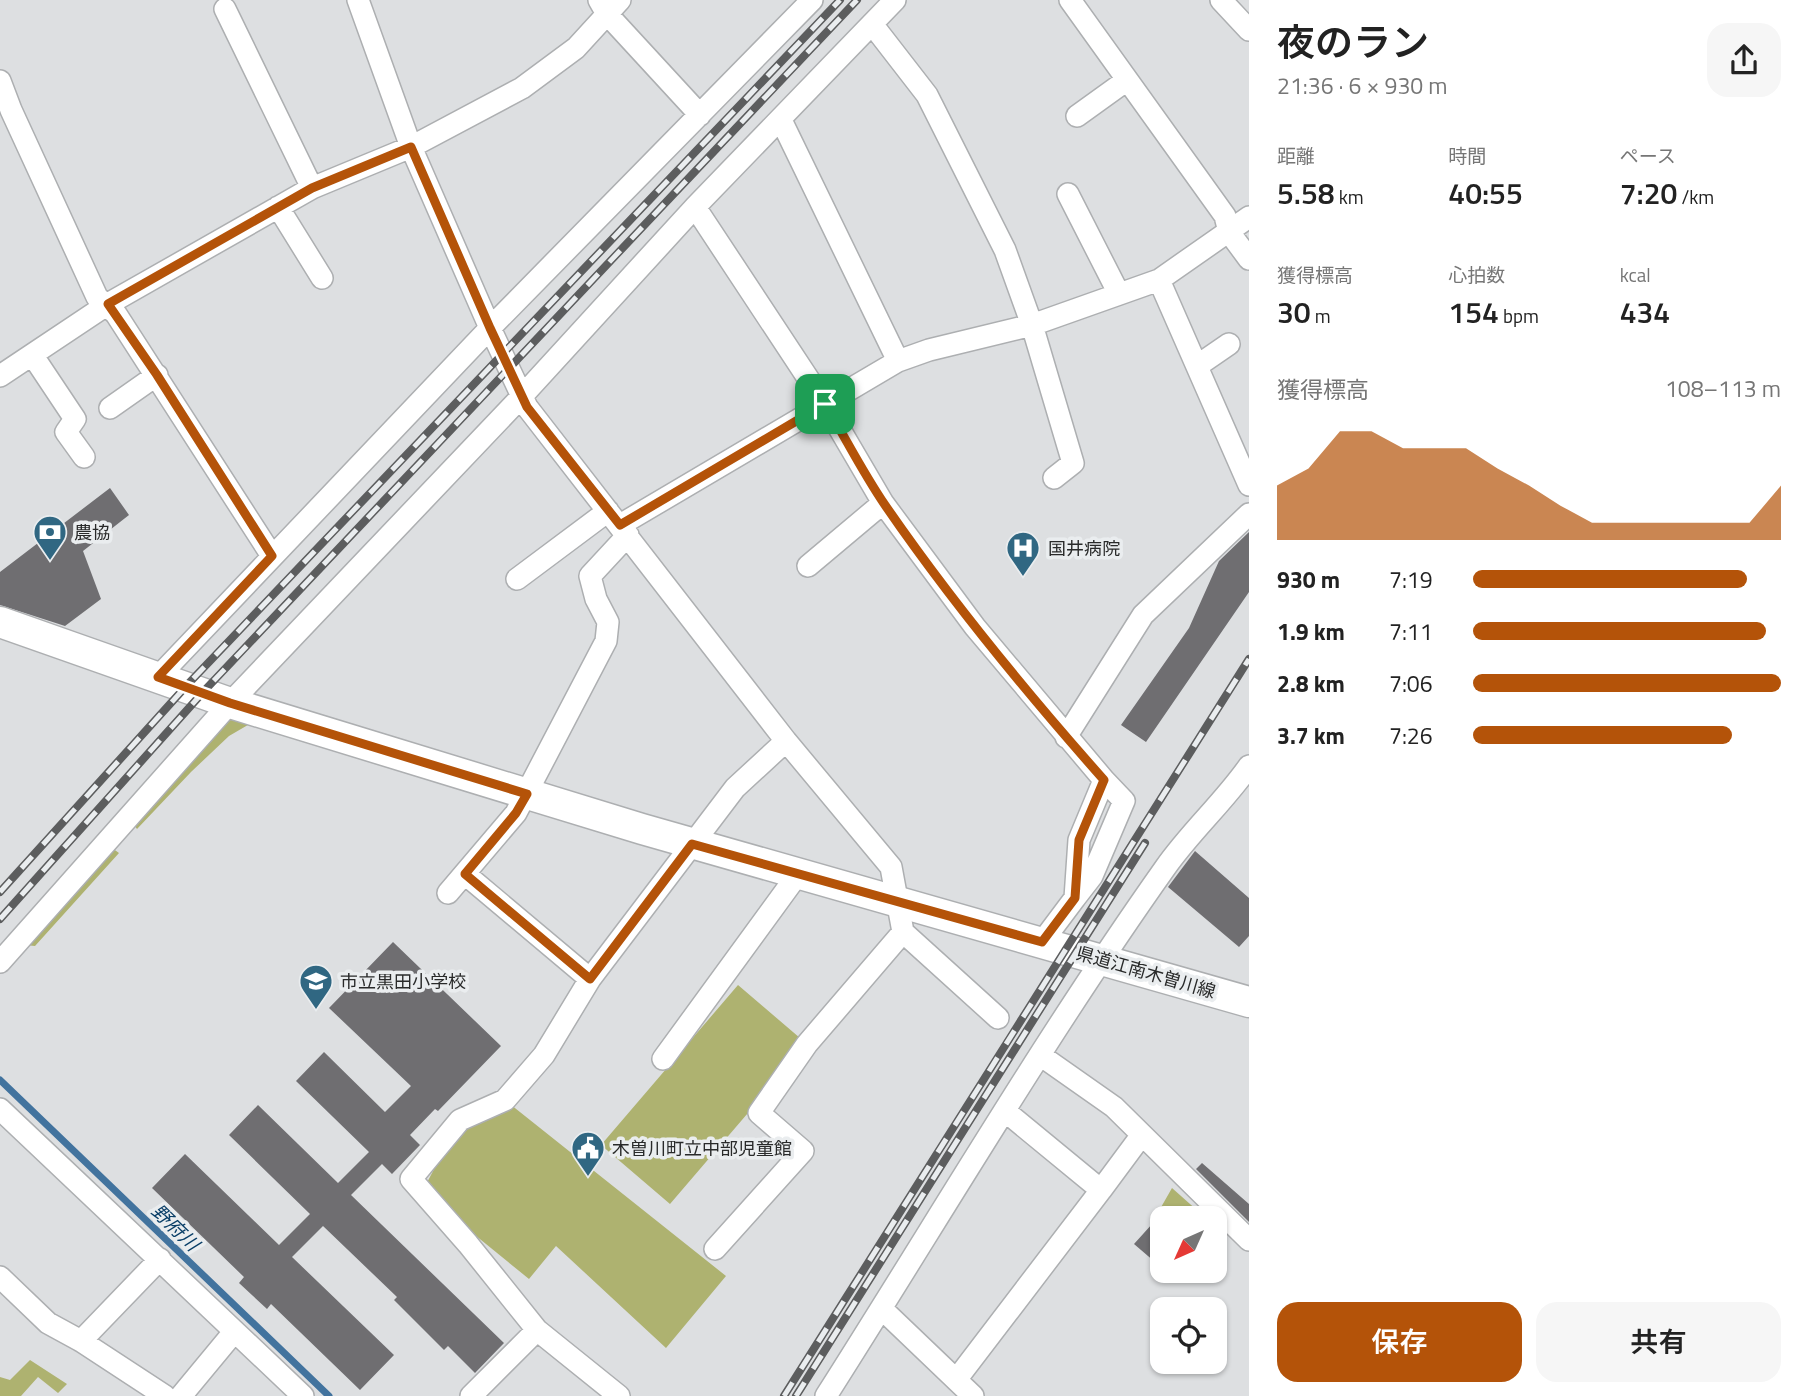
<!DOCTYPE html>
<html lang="ja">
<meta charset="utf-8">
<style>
body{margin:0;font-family:"Titillium Web","Noto Sans JP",sans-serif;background:#f6f6f6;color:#222;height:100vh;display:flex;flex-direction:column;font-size:26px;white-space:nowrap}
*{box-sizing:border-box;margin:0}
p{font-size:23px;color:#767676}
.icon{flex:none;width:38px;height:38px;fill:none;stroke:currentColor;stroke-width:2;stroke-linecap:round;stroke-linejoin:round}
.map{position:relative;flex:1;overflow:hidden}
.details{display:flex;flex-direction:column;background:#fff;width:560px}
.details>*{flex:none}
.needle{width:46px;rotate:225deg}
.buttons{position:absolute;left:1150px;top:1206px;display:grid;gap:14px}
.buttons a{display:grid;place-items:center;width:77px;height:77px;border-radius:14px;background:#fff;box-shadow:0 2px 5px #0004;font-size:35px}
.pin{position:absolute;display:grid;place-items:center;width:60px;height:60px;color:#fff;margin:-30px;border-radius:14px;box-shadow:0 4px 10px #0006}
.round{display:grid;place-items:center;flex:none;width:74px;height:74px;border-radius:21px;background:#f6f6f6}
.head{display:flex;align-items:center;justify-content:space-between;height:119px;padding:0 28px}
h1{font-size:38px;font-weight:600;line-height:52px}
.figures{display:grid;grid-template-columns:repeat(3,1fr);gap:10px;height:119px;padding:7px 28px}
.figures div{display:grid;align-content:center}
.figures b{font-size:30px;font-weight:600}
.figures small{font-size:19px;font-weight:400}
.figures p{font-size:19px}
.chart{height:196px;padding:14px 28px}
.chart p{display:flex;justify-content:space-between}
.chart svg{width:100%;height:126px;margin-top:7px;fill:#b45309;opacity:.7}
.cta{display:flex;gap:14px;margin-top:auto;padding:14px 28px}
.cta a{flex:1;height:80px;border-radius:21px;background:#b45309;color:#fff;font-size:28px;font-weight:600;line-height:80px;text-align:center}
.cta a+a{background:#f6f6f6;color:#222}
ul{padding:0 28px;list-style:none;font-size:23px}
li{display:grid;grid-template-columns:112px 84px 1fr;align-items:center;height:52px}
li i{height:18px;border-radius:9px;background:#b45309}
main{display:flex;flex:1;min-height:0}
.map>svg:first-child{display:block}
.green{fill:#aeb270}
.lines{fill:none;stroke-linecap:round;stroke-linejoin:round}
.stream{stroke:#42739e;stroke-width:7}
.building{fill:#6f6e71}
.minor-casing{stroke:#adafb1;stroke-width:24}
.secondary-casing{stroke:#adafb1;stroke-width:33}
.minor{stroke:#fff;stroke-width:21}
.secondary{stroke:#fff;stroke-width:30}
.rail-casing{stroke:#5c5d5e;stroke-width:8}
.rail{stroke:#eaedef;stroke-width:5;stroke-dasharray:16;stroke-linecap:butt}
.route-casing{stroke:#fff;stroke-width:14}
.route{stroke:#b45309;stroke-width:9}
.labels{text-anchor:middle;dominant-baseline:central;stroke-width:7;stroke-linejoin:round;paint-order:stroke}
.poi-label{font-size:18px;fill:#292a2a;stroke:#eaedef;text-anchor:start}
.street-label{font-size:18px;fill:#292a2a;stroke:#eaedef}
.water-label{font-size:19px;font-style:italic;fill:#093e67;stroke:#eaedef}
</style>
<main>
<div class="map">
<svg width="1249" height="1396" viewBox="0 0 1249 1396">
<rect width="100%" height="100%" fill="#dddfe1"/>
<path class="green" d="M230 703 267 714 229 736 191 772 137 829 128 817Z
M105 843 119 853 35 946 15 944Z
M738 985 807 1044 670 1204 601 1145Z
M505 1100 726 1276 666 1348 556 1246 529 1279 422 1192 460 1120Z
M1172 1188 1199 1212 1194 1218H1170L1160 1209Z
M30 1360 67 1384 58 1393 38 1377 21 1396H0V1377L10 1380Z"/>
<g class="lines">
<path class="stream" d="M0 1080 329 1396"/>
</g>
<path class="building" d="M110 488 129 515 83 551 101 599 65 626 0 605V572Z
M1249 532V592L1146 742 1121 725 1189 628 1219 561Z
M1195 851 1249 898V936L1239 947 1168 887Z
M393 942 501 1046 438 1111 435 1109 410 1135 420 1145 392 1174 382 1164 351 1195 504 1343 475 1373 448 1346 444 1350 394 1300 397 1297 323 1226 292 1257 394 1355 360 1390 271 1304 267 1309 239 1283 244 1277 152 1188 185 1154 279 1245 310 1214 229 1135 258 1105 338 1183 369 1152 296 1081 324 1052 385 1112 411 1086 329 1008Z
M1202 1163 1249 1204V1222L1196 1169Z
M1162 1213V1268L1134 1244Z"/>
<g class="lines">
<defs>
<path id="minor" d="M358 0 411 147 490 328 527 407 786 741 891 867 903 932 998 1018
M599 0 607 14 700 115
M1070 0 1225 216 1229 232 1249 259
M1221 0 1249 30
M225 9 312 188
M872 24 927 95 1005 250 1032 325 1073 463 1054 478
M0 81 11 110 97 297 116 314 272 556
M1077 116 1127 80
M781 120 898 361
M1068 194 1119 294
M278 207 322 278
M695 207 825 404 883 503 975 627 1104 780 1079 840 1075 898 1042 942
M1159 280 1249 485
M33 356 75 419 66 432 84 457
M1197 366 1229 344
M0 376 108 304 312 188 411 147 522 88 576 48 620 0
M110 408 157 375
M620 525 898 361 929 350 1032 325 1159 280 1249 217
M808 566 883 503
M517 579 608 511
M158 677 490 328 812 0
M1066 737 1143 615 1249 514
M465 874 590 979
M448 893 516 813 606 641 608 622 596 599 590 576 628 535
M1075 898 1092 876 1124 801 1104 780
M0 962 230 703 523 395 695 207 895 0
M1040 1055 1114 1107 1249 1240
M663 1059 798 874
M0 1109 303 1396
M1101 1190 1141 1136
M715 1249 803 1151 759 1113 807 1044 903 932
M0 1277 48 1323 81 1341 165 1396
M882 1309 973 1396
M81 1341 160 1259
M956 1380 1101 1190 1005 1111
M181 1396 234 1332
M471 1396 537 1330
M619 1396 537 1330 468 1244 411 1179 460 1120 505 1100 544 1055 590 979 735 788 786 741
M826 1396C938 1220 1044 1039 1165 868 1190 832 1224 802 1249 766"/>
<path id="secondary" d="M0 622 230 703 642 829 1249 1002"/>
</defs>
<use href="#minor" class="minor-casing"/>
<use href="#secondary" class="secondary-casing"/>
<use href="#minor" class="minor"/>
<use href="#secondary" class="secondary"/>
<defs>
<path id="rail" d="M0 892 189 683 840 0
M0 919 205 690 857 0
M784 1396 1249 659
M796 1396 1145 843"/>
</defs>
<use href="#rail" class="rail-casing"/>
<use href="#rail" class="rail"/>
</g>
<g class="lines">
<defs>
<path id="route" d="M411 147 490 328 527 407 620 525 825 404C845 437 863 473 885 505 951 601 1026 692 1104 780L1079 840 1075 898 1042 942 692 844 590 979 465 874 516 813 527 794 230 703 158 677 272 556 157 375 108 304 312 188Z"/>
</defs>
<use href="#route" class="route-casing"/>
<use href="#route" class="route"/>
</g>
<defs>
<symbol id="bank-pin" viewBox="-11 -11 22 30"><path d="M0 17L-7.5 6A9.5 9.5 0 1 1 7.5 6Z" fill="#306782" stroke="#eaedef"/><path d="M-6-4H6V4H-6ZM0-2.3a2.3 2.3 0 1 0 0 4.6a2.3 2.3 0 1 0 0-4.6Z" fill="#fff"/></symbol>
<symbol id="hospital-pin" viewBox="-11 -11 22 30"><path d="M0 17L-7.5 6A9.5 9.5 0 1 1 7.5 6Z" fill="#306782" stroke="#eaedef"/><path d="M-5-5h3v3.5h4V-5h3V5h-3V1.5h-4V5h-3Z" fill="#fff"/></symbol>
<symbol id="school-pin" viewBox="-11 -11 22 30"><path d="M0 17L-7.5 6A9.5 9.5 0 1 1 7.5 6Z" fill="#306782" stroke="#eaedef"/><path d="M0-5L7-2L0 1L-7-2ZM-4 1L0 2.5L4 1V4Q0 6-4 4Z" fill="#fff"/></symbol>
<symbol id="civic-pin" viewBox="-11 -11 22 30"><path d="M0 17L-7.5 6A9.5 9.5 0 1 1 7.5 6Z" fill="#306782" stroke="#eaedef"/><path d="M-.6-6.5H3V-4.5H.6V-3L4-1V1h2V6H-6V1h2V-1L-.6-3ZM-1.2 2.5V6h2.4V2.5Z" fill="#fff"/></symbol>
</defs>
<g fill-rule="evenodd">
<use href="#bank-pin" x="31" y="513" width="38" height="52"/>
<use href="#hospital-pin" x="1004" y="529" width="38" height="52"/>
<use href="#school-pin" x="297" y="962" width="38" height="52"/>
<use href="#civic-pin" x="569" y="1129" width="38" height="52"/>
</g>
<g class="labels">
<g class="poi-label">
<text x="74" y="532">農協</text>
<text x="1048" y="548">国井病院</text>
<text x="340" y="981">市立黒田小学校</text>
<text x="612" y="1148">木曽川町立中部児童館</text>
</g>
<g class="street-label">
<text transform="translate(1146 972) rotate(16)">県道江南木曽川線</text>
</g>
<g class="water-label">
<text transform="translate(176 1227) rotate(44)">野府川</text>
</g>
</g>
</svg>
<div class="buttons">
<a><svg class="needle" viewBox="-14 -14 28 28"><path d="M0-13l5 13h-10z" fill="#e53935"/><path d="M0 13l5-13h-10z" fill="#767676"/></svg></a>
<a><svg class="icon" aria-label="locate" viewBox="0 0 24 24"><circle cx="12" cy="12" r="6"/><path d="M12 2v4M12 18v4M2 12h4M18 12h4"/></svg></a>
</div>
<div class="pin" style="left:825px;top:404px;background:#1e9e55"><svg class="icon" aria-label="arrive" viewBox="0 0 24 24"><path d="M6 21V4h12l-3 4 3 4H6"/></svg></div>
</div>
<section class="details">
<div class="head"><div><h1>夜のラン</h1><p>21:36 · 6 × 930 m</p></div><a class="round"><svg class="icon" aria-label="share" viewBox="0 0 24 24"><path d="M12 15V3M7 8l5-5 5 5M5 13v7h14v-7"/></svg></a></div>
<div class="figures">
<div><p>距離</p><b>5.58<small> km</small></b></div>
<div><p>時間</p><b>40:55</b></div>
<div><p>ペース</p><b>7:20<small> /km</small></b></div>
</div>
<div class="figures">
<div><p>獲得標高</p><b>30<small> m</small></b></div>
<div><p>心拍数</p><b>154<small> bpm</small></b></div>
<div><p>kcal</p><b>434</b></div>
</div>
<div class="chart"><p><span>獲得標高</span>108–113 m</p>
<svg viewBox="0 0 160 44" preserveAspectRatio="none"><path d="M0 44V25L10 19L20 6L30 6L40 12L50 12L60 12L70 19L80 25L90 32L100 38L110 38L120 38L130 38L140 38L150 38L160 25V44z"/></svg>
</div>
<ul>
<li><b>930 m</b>7:19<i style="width:89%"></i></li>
<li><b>1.9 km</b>7:11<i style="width:95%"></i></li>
<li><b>2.8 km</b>7:06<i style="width:100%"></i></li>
<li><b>3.7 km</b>7:26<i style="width:84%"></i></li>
</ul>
<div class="cta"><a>保存</a><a>共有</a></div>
</section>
</main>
